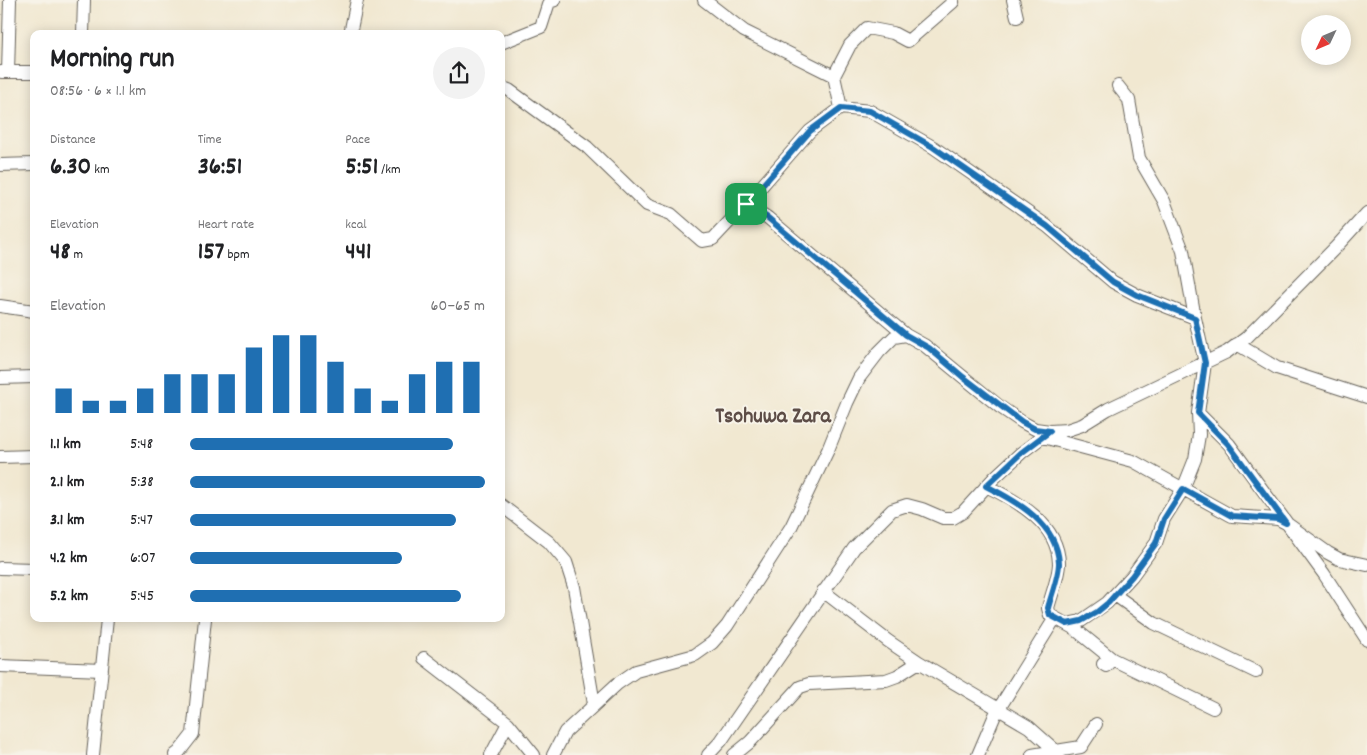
<!DOCTYPE html>
<meta charset="utf-8">
<style>
body{margin:0;font-family:Dekko,sans-serif;background:#f2f2f2;color:#202124;height:100vh;display:flex;flex-direction:column;font-size:19px;white-space:nowrap}
*{box-sizing:border-box;margin:0}
p{font-size:16px;color:#757577}
.icon{flex:none;width:28px;height:28px;fill:none;stroke:currentColor;stroke-width:2;stroke-linecap:round;stroke-linejoin:round}
.map{position:relative;flex:1;overflow:hidden}
.details{position:absolute;left:30px;top:30px;width:475px;height:592px;display:flex;flex-direction:column;background:#fff;border-radius:10px;box-shadow:0 2px 12px #0003}
.details>*{flex:none}
.needle{width:32px;rotate:226deg}
.fabs{position:absolute;left:1301px;top:15px;display:grid;gap:10px}
.fabs a{display:grid;place-items:center;width:50px;height:50px;border-radius:50%;background:#fff;box-shadow:0 2px 12px #0003;font-size:25px}
.pin{position:absolute;display:grid;place-items:center;width:42px;height:42px;color:#fff;margin:-21px;border-radius:10px;box-shadow:0 2px 8px #0006}
.round{display:grid;place-items:center;flex:none;width:52px;height:52px;border-radius:26px;background:#f2f2f2}
.headline{display:flex;align-items:center;justify-content:space-between;height:85px;padding:0 20px}
h1{font-size:28px;font-weight:800;line-height:38px}
.figures{display:grid;grid-template-columns:repeat(3,1fr);gap:8px;height:85px;padding:5px 20px}
.figures div{display:grid;align-content:center}
.figures b{font-size:25px;font-weight:800}
.figures small{font-size:14px;font-weight:400}
.figures p{font-size:14px}
.chart{height:140px;padding:10px 20px}
.chart p{display:flex;justify-content:space-between}
.chart svg{width:100%;height:90px;margin-top:5px;stroke:#1f6fb2;stroke-width:6}
ul{padding:0 20px;list-style:none;font-size:16px}
li{display:grid;grid-template-columns:80px 60px 1fr;align-items:center;height:38px}
li i{height:12px;border-radius:6px;background:#1f6fb2}
.map>svg:first-child{display:block}
.lines{fill:none;stroke-linecap:round;stroke-linejoin:round}
.minor-casing{stroke:#67635b;stroke-width:14}
.minor{stroke:#fff;stroke-width:12}
.route-casing{stroke:#fff;stroke-width:10}
.route{stroke:#1f6fb2;stroke-width:6}
.labels{text-anchor:middle;dominant-baseline:central;stroke-width:4;stroke-linejoin:round;paint-order:stroke}
.quarter-label{font-size:22px;font-weight:bold;fill:#5d4d47;stroke:#f7f3e8}
</style>
<div class="map">
<svg width="1367" height="755" viewBox="0 0 1367 755">
<rect width="100%" height="100%" fill="#f7f3e8"/>
<filter id="ink" filterUnits="userSpaceOnUse"><feTurbulence type="fractalNoise" baseFrequency=".02" numOctaves="2"/><feDisplacementMap in="SourceGraphic" scale="10" xChannelSelector="R" yChannelSelector="G"/><feConvolveMatrix kernelMatrix="1 2 1 2 8 2 1 2 1" color-interpolation-filters="sRGB"/></filter>
<filter id="wash" filterUnits="userSpaceOnUse"><feTurbulence type="fractalNoise" baseFrequency=".0096" numOctaves="4" result="noise"/><feDisplacementMap in="SourceGraphic" scale="20" xChannelSelector="R" yChannelSelector="G"/><feGaussianBlur stdDeviation="1.12" result="paint"/><feColorMatrix in="noise" values="0 0 0 0 0 0 0 0 0 0 0 0 0 0 0 0 0 1.4 0 .05"/><feComposite in="paint" operator="in"/></filter>
<g filter="url(#wash)">
<rect width="100%" height="100%" fill="#f1e8d1"/>
</g>
<g filter="url(#ink)">
<g class="lines">
<defs>
<path id="minor" d="M704 0 744 31 834 76 850 45 867 28 893 33 908 41 953 2 952 0
M1013 0 1017 17
M83 34 84 0
M350 34 357 0
M501 43 541 27 549 2 555 0
M1 72H34
M8 72 10 0
M834 76 841 108
M1118 86 1129 100 1139 158 1164 201 1183 251 1195 318 1205 363 1198 413 1229 444 1324 574 1367 640
M501 87 509 90 587 147 647 205 671 214 702 241 713 239 746 204 768 218 906 335
M0 165 34 164
M746 204 810 131 841 108 870 111 933 147 1047 226 1113 282 1137 295 1195 318
M0 306 34 311
M1237 344 1277 368 1367 397
M0 378 34 377
M1043 437 1133 461 1232 516 1278 519 1286 523 1328 553 1339 559 1367 565
M0 457 34 456
M986 486C1018 501 1058 524 1059 563 1059 576 1051 596 1048 608L1050 615 1075 629 1112 659
M501 505 549 542 566 562 574 587 594 704
M0 568 34 569
M823 591 888 641 919 662 1029 727 1056 751
M1115 595 1154 623 1256 672
M1067 624 1081 621 1107 603 1132 576 1156 543 1164 519 1183 489 1195 459 1199 435 1198 413
M424 658 508 723 534 755
M1103 664 1106 666 1112 659 1213 708
M0 666 102 670
M93 755 107 619
M175 755 179 752 193 734 205 619
M491 755 508 723
M553 755 565 732 617 684 636 671 695 655 712 643 727 626 791 527 828 450 847 403 859 378 879 352 894 337 906 335 924 345 1000 407 1022 422 1035 429 1050 431 1067 430 1082 425 1108 409 1227 352 1246 338 1335 248 1367 213
M708 755 721 741 854 548 892 510 907 505 922 509 943 518H953L963 512 994 478 1021 453 1050 431
M734 755 750 742 800 687 809 684 886 680 897 676 919 662
M978 755 995 715 1055 618
M1032 755 1056 751
M1060 755 1056 751 1081 747 1096 724"/>
</defs>
<use href="#minor" class="minor-casing"/>
<use href="#minor" class="minor"/>
</g>
</g>
<g class="lines" filter="url(#ink)">
<defs>
<path id="route" d="M841 108 870 111 933 147 1047 226 1113 282 1137 295 1195 318 1205 363 1198 413 1228 444 1286 523 1278 519 1232 516 1183 489 1164 519 1156 543 1132 576 1108 603 1097 612 1081 621 1067 624 1050 615 1048 608C1051 596 1059 576 1059 563 1057 524 1018 502 986 486L1021 453 1050 431 1035 429 1022 422 963 377 929 348 906 335 768 218 746 204 810 131Z"/>
</defs>
<use href="#route" class="route-casing"/>
<use href="#route" class="route"/>
</g>
<g class="labels">
<g class="quarter-label">
<text x="773" y="417">Tsohuwa Zara</text>
</g>
</g>
</svg>
<div class="fabs">
<a><svg class="needle" viewBox="-14 -14 28 28"><path d="M0-13l5 13h-10z" fill="#e53935"/><path d="M0 13l5-13h-10z" fill="#757577"/></svg></a>
</div>
<div class="pin" style="left:746px;top:204px;background:#1e9e55"><svg class="icon" aria-label="arrive" viewBox="0 0 24 24"><path d="M6 21V4h12l-3 4 3 4H6"/></svg></div>
<section class="details">
<div class="headline"><div><h1>Morning run</h1><p>08:56 · 6 × 1.1 km</p></div><a class="round"><svg class="icon" aria-label="share" viewBox="0 0 24 24"><path d="M12 15V3M7 8l5-5 5 5M5 13v7h14v-7"/></svg></a></div>
<div class="figures">
<div><p>Distance</p><b>6.30<small> km</small></b></div>
<div><p>Time</p><b>36:51</b></div>
<div><p>Pace</p><b>5:51<small> /km</small></b></div>
</div>
<div class="figures">
<div><p>Elevation</p><b>48<small> m</small></b></div>
<div><p>Heart rate</p><b>157<small> bpm</small></b></div>
<div><p>kcal</p><b>441</b></div>
</div>
<div class="chart"><p><span>Elevation</span>60–65 m</p>
<svg viewBox="0 0 160 44" preserveAspectRatio="none"><path d="M5 44V32M15 44V38M25 44V38M35 44V32M45 44V25M55 44V25M65 44V25M75 44V12M85 44V6M95 44V6M105 44V19M115 44V32M125 44V38M135 44V25M145 44V19M155 44V19"/></svg>
</div>
<ul>
<li><b>1.1 km</b>5:48<i style="width:89%"></i></li>
<li><b>2.1 km</b>5:38<i style="width:100%"></i></li>
<li><b>3.1 km</b>5:47<i style="width:90%"></i></li>
<li><b>4.2 km</b>6:07<i style="width:72%"></i></li>
<li><b>5.2 km</b>5:45<i style="width:92%"></i></li>
</ul>
</section>
</div>
